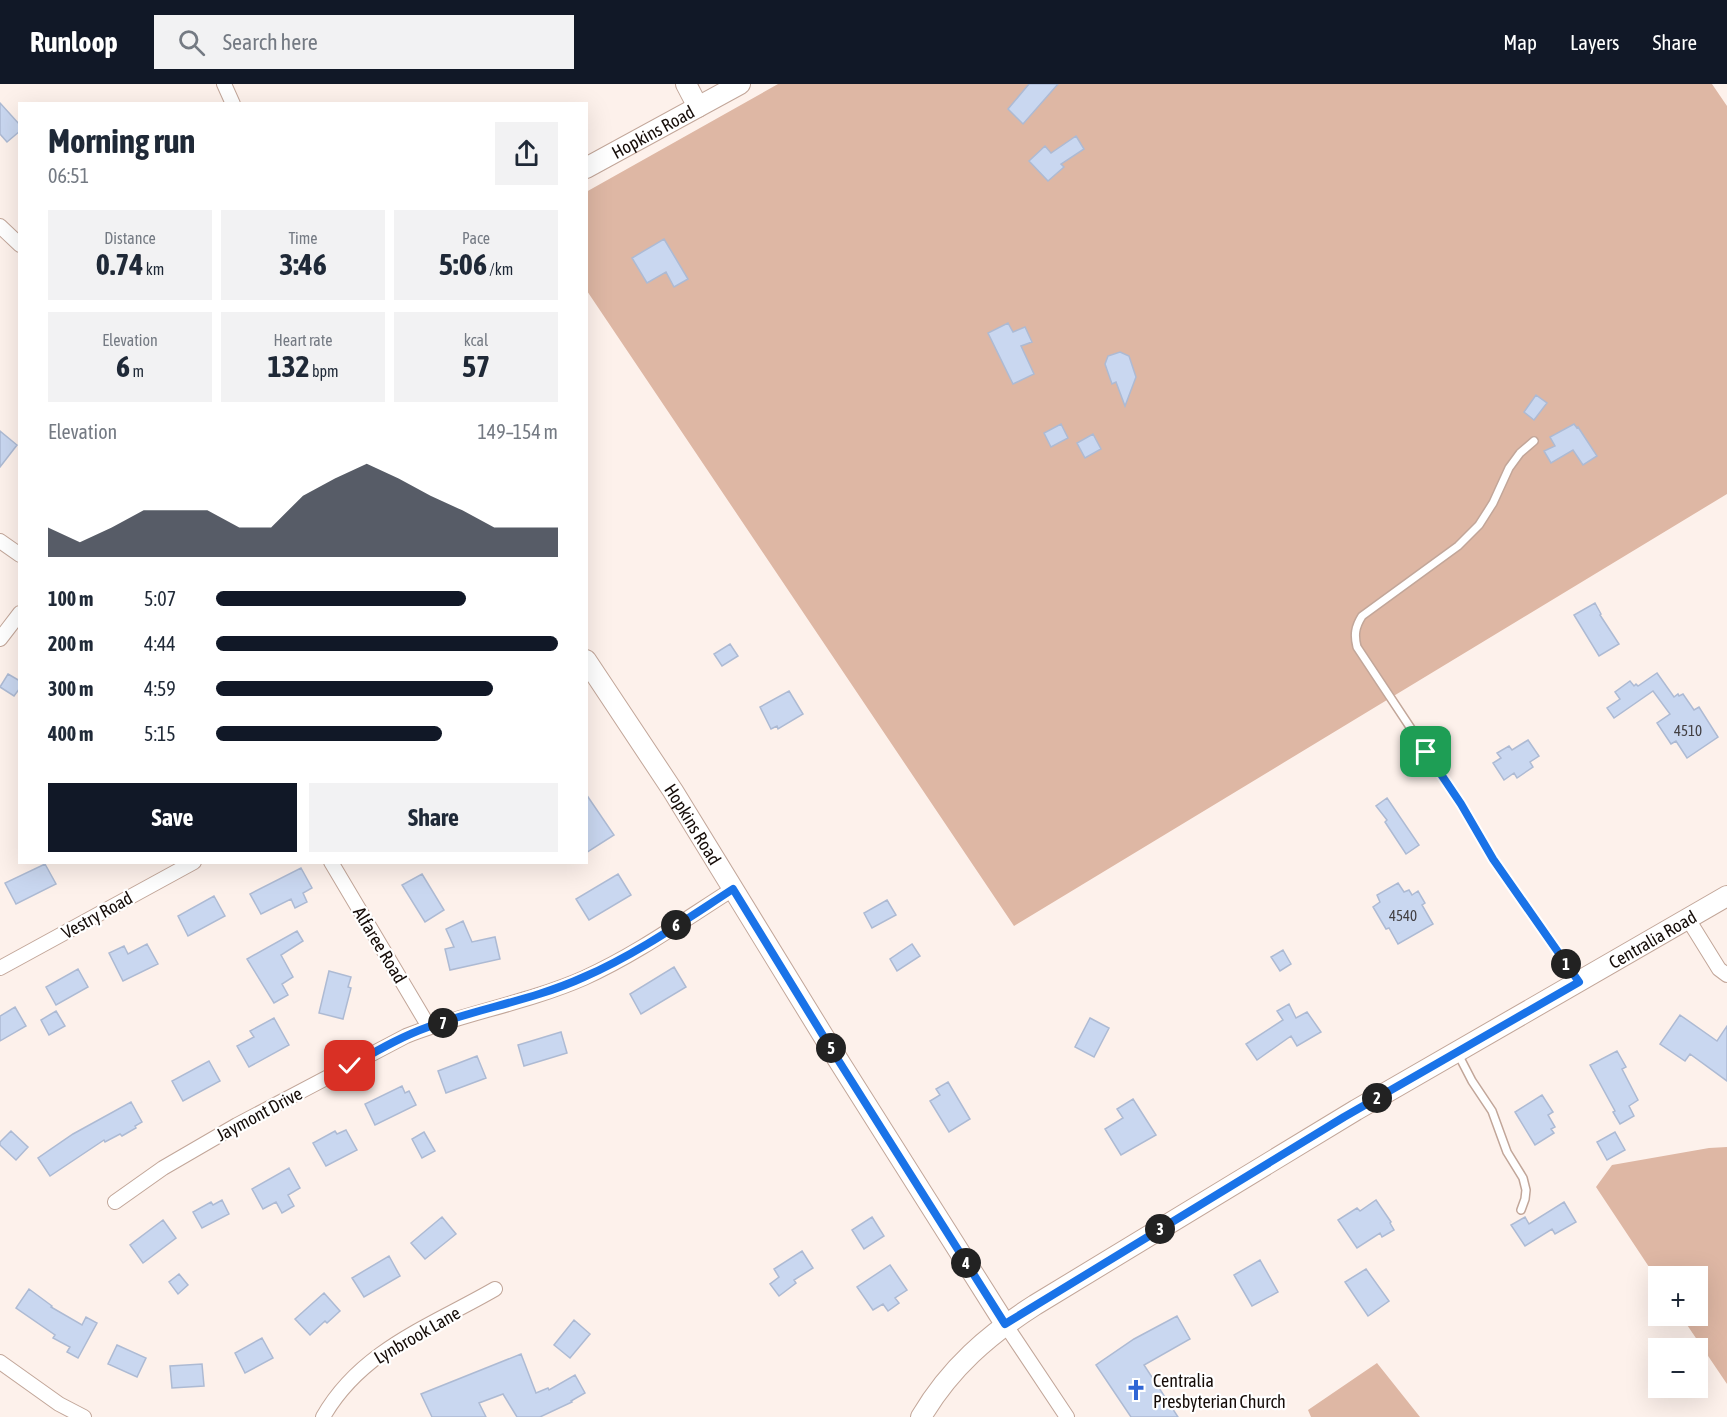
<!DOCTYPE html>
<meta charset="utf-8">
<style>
body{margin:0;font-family:"Asap Condensed",sans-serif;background:#f2f2f3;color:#1f2937;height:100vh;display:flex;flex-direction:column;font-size:22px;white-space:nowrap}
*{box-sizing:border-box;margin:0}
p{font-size:20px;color:#747a83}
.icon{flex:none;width:33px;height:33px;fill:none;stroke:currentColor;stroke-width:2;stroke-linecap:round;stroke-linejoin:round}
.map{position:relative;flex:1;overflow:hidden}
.panel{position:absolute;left:18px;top:18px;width:570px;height:762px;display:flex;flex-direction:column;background:#fff;border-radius:0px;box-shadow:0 6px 24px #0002}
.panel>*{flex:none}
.controls{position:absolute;left:1648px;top:1182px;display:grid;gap:12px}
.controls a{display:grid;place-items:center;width:60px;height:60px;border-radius:0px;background:#fff;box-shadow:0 6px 24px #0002;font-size:30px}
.pin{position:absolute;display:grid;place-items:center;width:51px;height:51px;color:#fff;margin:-26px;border-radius:12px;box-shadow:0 3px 9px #0006}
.km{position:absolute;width:30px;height:30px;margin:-15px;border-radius:50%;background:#222;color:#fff;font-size:16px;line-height:30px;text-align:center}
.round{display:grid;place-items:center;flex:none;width:63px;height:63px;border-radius:0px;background:#f2f2f3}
.head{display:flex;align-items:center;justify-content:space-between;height:102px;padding:0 30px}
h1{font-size:33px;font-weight:700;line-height:45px}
.stats{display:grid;grid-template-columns:repeat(3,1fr);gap:9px;height:102px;padding:6px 30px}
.stats div{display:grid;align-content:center;border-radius:0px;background:#f2f2f3;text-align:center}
.stats b{font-size:30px;font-weight:700}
.stats small{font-size:16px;font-weight:400}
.stats p{font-size:16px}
.chart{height:168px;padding:12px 30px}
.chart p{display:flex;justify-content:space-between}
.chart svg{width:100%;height:108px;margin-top:6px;fill:#111827;opacity:.7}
.button{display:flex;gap:12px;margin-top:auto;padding:12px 30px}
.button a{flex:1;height:69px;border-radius:0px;background:#111827;color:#fff;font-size:24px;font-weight:700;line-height:69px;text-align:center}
.button a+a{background:#f2f2f3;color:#1f2937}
ul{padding:0 30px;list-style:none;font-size:20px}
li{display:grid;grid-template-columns:96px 72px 1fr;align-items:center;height:45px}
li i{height:15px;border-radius:8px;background:#111827}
header{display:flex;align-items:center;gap:36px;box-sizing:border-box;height:84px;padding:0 30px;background:#111827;color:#fff}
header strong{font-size:28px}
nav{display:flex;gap:33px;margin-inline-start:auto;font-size:21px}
.search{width:420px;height:54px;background:#f2f2f3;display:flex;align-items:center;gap:15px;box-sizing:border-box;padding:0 21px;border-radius:0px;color:#747a83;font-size:22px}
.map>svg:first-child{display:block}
.forest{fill:#deb7a4}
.building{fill:#c9d7f0;stroke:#adbad3;stroke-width:1.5}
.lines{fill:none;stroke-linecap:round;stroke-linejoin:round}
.service-casing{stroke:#c2a699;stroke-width:10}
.minor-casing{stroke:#c2a699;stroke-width:16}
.secondary-casing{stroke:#c2a699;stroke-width:22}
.service{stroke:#fff;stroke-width:7}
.minor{stroke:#fff;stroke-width:14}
.secondary{stroke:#fff;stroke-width:20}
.route-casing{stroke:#fff;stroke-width:12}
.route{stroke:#1a73e8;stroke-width:8}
.labels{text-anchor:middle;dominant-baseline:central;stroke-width:4.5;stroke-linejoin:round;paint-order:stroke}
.number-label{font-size:15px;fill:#423f42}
.street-label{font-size:18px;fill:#150c08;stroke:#fff}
.poi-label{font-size:18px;fill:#150c08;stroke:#fff;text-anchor:start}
</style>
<header>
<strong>Runloop</strong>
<div class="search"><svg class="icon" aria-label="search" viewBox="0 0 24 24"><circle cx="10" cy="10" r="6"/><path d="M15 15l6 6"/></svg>Search here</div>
<nav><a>Map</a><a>Layers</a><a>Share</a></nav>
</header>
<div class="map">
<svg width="1727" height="1333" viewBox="0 0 1727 1333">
<rect width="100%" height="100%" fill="#fdf1eb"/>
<path class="forest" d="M778 0H1712L1727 22V410L1014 842 587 207 586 108Z
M1727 1063V1300L1681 1232H1698V1192H1659V1198L1596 1103 1612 1081 1709 1064Z
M1377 1279 1420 1333H1311L1308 1326Z"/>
<path class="building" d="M1029 0H1058L1023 40 1008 25Z
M0 19 20 41V47L7 58 0 50Z
M1076 52 1084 65 1061 80 1064 83 1048 97 1029 77 1045 62 1051 69Z
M664 155 688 195 674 203 666 188 647 199 632 174Z
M1008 239 1013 248 1025 243 1032 258 1021 262 1034 290 1013 300 988 249Z
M1120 268 1129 272 1136 293 1125 322 1116 298 1112 300 1105 280 1108 272Z
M1536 311 1547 319 1534 336 1524 328Z
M1061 340 1068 354 1051 363 1044 349Z
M1574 340 1577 344 1578 343 1597 372 1583 381 1573 366 1551 379 1544 367 1555 362 1550 353Z
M0 347 17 361 0 383Z
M1093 350 1101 365 1085 374 1077 359Z
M1595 519 1601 530 1600 531 1619 560 1599 572 1574 531Z
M730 560 738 572 722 582 714 570Z
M1657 589 1674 613 1678 610 1679 612 1683 610 1694 626 1699 623 1718 653 1687 674 1676 657 1671 660 1657 639 1670 630 1653 607 1614 634 1607 624 1620 615 1615 608 1630 597 1634 602 1636 600 1638 602Z
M8 590 20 597V604L14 612 0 603Z
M789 607 803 630 778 645 777 642 771 645 760 623Z
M1528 656 1539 672 1530 678 1533 683 1517 694 1514 689 1504 696 1493 679 1501 674 1497 669 1509 662 1512 666Z
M586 710 614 751 586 769Z
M1387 714 1419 761 1406 770 1385 738 1387 736 1376 722Z
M45 780 56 800 16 820 5 799Z
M301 784 312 804 303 809 307 818 295 824 291 815 261 830 250 810Z
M422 790 444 826 425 838 402 801Z
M618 790 631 811 589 836 576 815Z
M1398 799 1404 808 1409 806 1412 811 1418 807 1425 819 1422 821 1433 840 1398 860 1389 844 1386 845 1373 823 1380 818 1377 811Z
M214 812 225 832 188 852 178 832Z
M887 816 896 831 872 844 864 829Z
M463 837 472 858 495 853 500 875 450 886 445 865 454 863 446 845Z
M297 847 303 857 281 871 293 893 282 900 288 911 274 919 247 875Z
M147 860 158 880 123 897 109 869 124 862 128 870Z
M912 860 920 872 897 887 890 875Z
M1283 866 1291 880 1280 887 1271 873Z
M674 883 686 903 641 930 630 910Z
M78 885 88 903 56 921 46 903Z
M329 887 351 893 348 903 351 904 343 935 319 929Z
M1289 920 1296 934 1307 928 1321 948 1297 962 1291 952 1257 976 1246 960 1283 936 1277 927Z
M15 923 26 942 0 957V932Z
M56 927 65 942 49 951 41 936Z
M1680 931 1717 957 1727 942V997L1690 970 1685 977 1660 960Z
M274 934 289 961 249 983 237 962 254 953 250 947Z
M1090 934 1109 944 1094 973 1075 963Z
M561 948 567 969 524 982 518 961Z
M1617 967 1626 983 1622 985 1638 1016 1629 1022 1634 1032 1620 1040 1613 1028 1615 1027 1590 981Z
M477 972 486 994 446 1009 438 987Z
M209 977 220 997 183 1017 172 997Z
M948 998 970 1035 949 1048 930 1017 940 1011 936 1005Z
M402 1002 405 1009 409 1007 416 1021 375 1041 365 1020Z
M1542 1011 1553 1028 1548 1031 1555 1043 1551 1045 1554 1049 1535 1061 1515 1028Z
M1133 1015 1156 1051 1121 1071 1105 1045 1123 1034 1117 1025Z
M131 1018 142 1038 135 1042 136 1044 122 1052 120 1050 105 1058 104 1056 50 1092 38 1074 73 1050Z
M346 1046 357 1066 326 1082 313 1059 335 1047 337 1050Z
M11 1047 28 1063 16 1076 0 1061V1058Z
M424 1048 435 1067 422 1074 412 1055Z
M1615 1048 1625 1066 1607 1076 1597 1058Z
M289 1084 300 1104 288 1111 294 1122 282 1129 276 1118 263 1125 252 1105Z
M222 1116 229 1130 202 1144 193 1128 211 1118 213 1121Z
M1376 1116 1391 1138 1390 1139 1394 1146 1382 1153 1380 1149 1357 1164 1338 1136 1357 1124 1360 1127Z
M1564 1118 1576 1138 1555 1150 1552 1145 1525 1162 1511 1141 1525 1133 1529 1140Z
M442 1133 456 1150 425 1175 411 1159Z
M872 1133 884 1152 864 1165 852 1146Z
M163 1136 176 1154 143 1179 130 1161Z
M802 1167 813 1184 794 1196 796 1199 779 1212 770 1200 779 1193 774 1185Z
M389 1172 400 1192 364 1213 352 1194Z
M1260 1176 1278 1208 1252 1222 1234 1191Z
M890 1181 907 1206 895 1214 899 1219 888 1227 883 1220 873 1226 857 1203Z
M1366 1185 1389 1217 1368 1232 1345 1198Z
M179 1190 188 1201 178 1210 169 1198Z
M29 1205 52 1222 51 1223 82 1241 86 1233 97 1239 78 1274 67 1268 70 1263 53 1254 55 1251 16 1224Z
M324 1209 340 1227 327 1239 325 1237 310 1251 295 1235Z
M1177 1232 1190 1255 1144 1281 1178 1333H1131L1096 1281 1134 1255Z
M574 1236 590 1250 570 1274 554 1261Z
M262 1254 273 1274 245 1289 235 1269Z
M117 1261 146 1274 137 1293 108 1280Z
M521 1270 536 1309 548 1304 549 1306 575 1291 585 1309 571 1317 572 1318 540 1333H517L503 1310 479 1319 486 1333H432L421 1310Z
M202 1280 204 1302 172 1304 170 1282Z"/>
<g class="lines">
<defs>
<path id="service" d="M1534 357 1520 369 1509 384 1493 419 1479 441 1458 462 1362 532C1355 543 1354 551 1357 563L1461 720 1493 775 1577 896
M1458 970 1472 997 1492 1027 1507 1068 1523 1094 1526 1106 1525 1115 1521 1126"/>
<path id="minor" d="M224 0 233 20
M0 142 20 161
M0 457 20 471
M0 555 20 529
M331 778 429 943
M1688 835 1719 885 1727 891
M0 884 194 778
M115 1118 163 1084 237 1041 406 952C464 929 527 919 584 894 637 870 684 836 733 805
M1005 1240 1067 1333
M0 1278 59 1320 84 1333
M323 1333C361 1266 431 1242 495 1205"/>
<g id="secondary">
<path d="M686 0 698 23"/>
<path id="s1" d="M586 84 740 0"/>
<path id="s2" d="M586 576 673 707 835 971 1005 1240"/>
<path id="s3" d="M921 1333C950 1284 988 1251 1035 1221L1356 1026 1727 812"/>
</g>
</defs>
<use href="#service" class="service-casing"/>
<use href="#minor" class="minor-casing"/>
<use href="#secondary" class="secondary-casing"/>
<use href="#service" class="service"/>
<use href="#minor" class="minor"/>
<use href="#secondary" class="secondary"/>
</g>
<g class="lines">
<defs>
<path id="route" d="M350 982C375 968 400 953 428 943 479 924 534 916 584 893 637 870 685 836 733 805L835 971 1005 1240 1344 1033 1579 898 1493 775 1461 720 1426 668"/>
</defs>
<use href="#route" class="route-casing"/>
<use href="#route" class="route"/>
</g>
<defs>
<symbol id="church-bare" viewBox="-9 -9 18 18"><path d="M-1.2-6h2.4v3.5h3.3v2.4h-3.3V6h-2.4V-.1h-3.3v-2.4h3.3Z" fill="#3066d5" stroke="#fff" stroke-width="2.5" paint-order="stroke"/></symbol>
</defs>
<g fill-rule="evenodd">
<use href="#church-bare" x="1121" y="1291" width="30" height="30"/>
</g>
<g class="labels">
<g class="number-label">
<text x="1688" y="646">4510</text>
<text x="1403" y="831">4540</text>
</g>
<g class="street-label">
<text stroke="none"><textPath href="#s1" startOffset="76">Hopkins Road</textPath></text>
<text stroke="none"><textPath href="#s2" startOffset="196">Hopkins Road</textPath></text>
<text transform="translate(97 831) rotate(-29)">Vestry Road</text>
<text stroke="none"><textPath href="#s3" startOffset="879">Centralia Road</textPath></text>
<text transform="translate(380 861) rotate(59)">Alfaree Road</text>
<text transform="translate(259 1030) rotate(-28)">Jaymont Drive</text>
<text transform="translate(417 1251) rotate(-30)">Lynbrook Lane</text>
</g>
<g class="poi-label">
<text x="1153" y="1296">Centralia<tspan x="1153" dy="21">Presbyterian Church</tspan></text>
</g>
</g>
</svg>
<div class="controls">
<a>+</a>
<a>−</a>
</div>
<div class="pin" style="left:1426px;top:668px;background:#1e9e55"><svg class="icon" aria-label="arrive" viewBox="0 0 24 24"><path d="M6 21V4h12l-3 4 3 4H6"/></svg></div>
<div class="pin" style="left:350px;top:982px;background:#d93025"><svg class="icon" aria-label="check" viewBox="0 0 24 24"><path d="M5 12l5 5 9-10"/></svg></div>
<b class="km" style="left:1566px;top:880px">1</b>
<b class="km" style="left:1377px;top:1014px">2</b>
<b class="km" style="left:1160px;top:1145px">3</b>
<b class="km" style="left:966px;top:1179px">4</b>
<b class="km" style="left:831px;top:964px">5</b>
<b class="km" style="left:676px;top:841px">6</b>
<b class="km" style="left:443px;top:939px">7</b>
<section class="panel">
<div class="head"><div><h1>Morning run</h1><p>06:51</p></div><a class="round"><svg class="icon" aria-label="share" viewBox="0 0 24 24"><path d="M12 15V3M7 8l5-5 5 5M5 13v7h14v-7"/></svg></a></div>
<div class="stats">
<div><p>Distance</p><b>0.74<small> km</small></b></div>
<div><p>Time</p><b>3:46</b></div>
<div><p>Pace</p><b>5:06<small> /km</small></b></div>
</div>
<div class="stats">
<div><p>Elevation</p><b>6<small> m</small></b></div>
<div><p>Heart rate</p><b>132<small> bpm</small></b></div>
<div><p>kcal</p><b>57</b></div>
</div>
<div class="chart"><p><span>Elevation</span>149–154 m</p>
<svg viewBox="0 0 160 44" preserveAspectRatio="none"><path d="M0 44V32L10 38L20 32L30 25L40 25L50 25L60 32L70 32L80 19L90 12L100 6L110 12L120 19L130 25L140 32L150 32L160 32V44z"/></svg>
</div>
<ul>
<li><b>100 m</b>5:07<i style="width:73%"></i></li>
<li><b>200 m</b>4:44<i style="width:100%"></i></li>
<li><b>300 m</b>4:59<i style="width:81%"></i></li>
<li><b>400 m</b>5:15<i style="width:66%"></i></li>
</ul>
<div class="button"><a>Save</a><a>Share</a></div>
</section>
</div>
